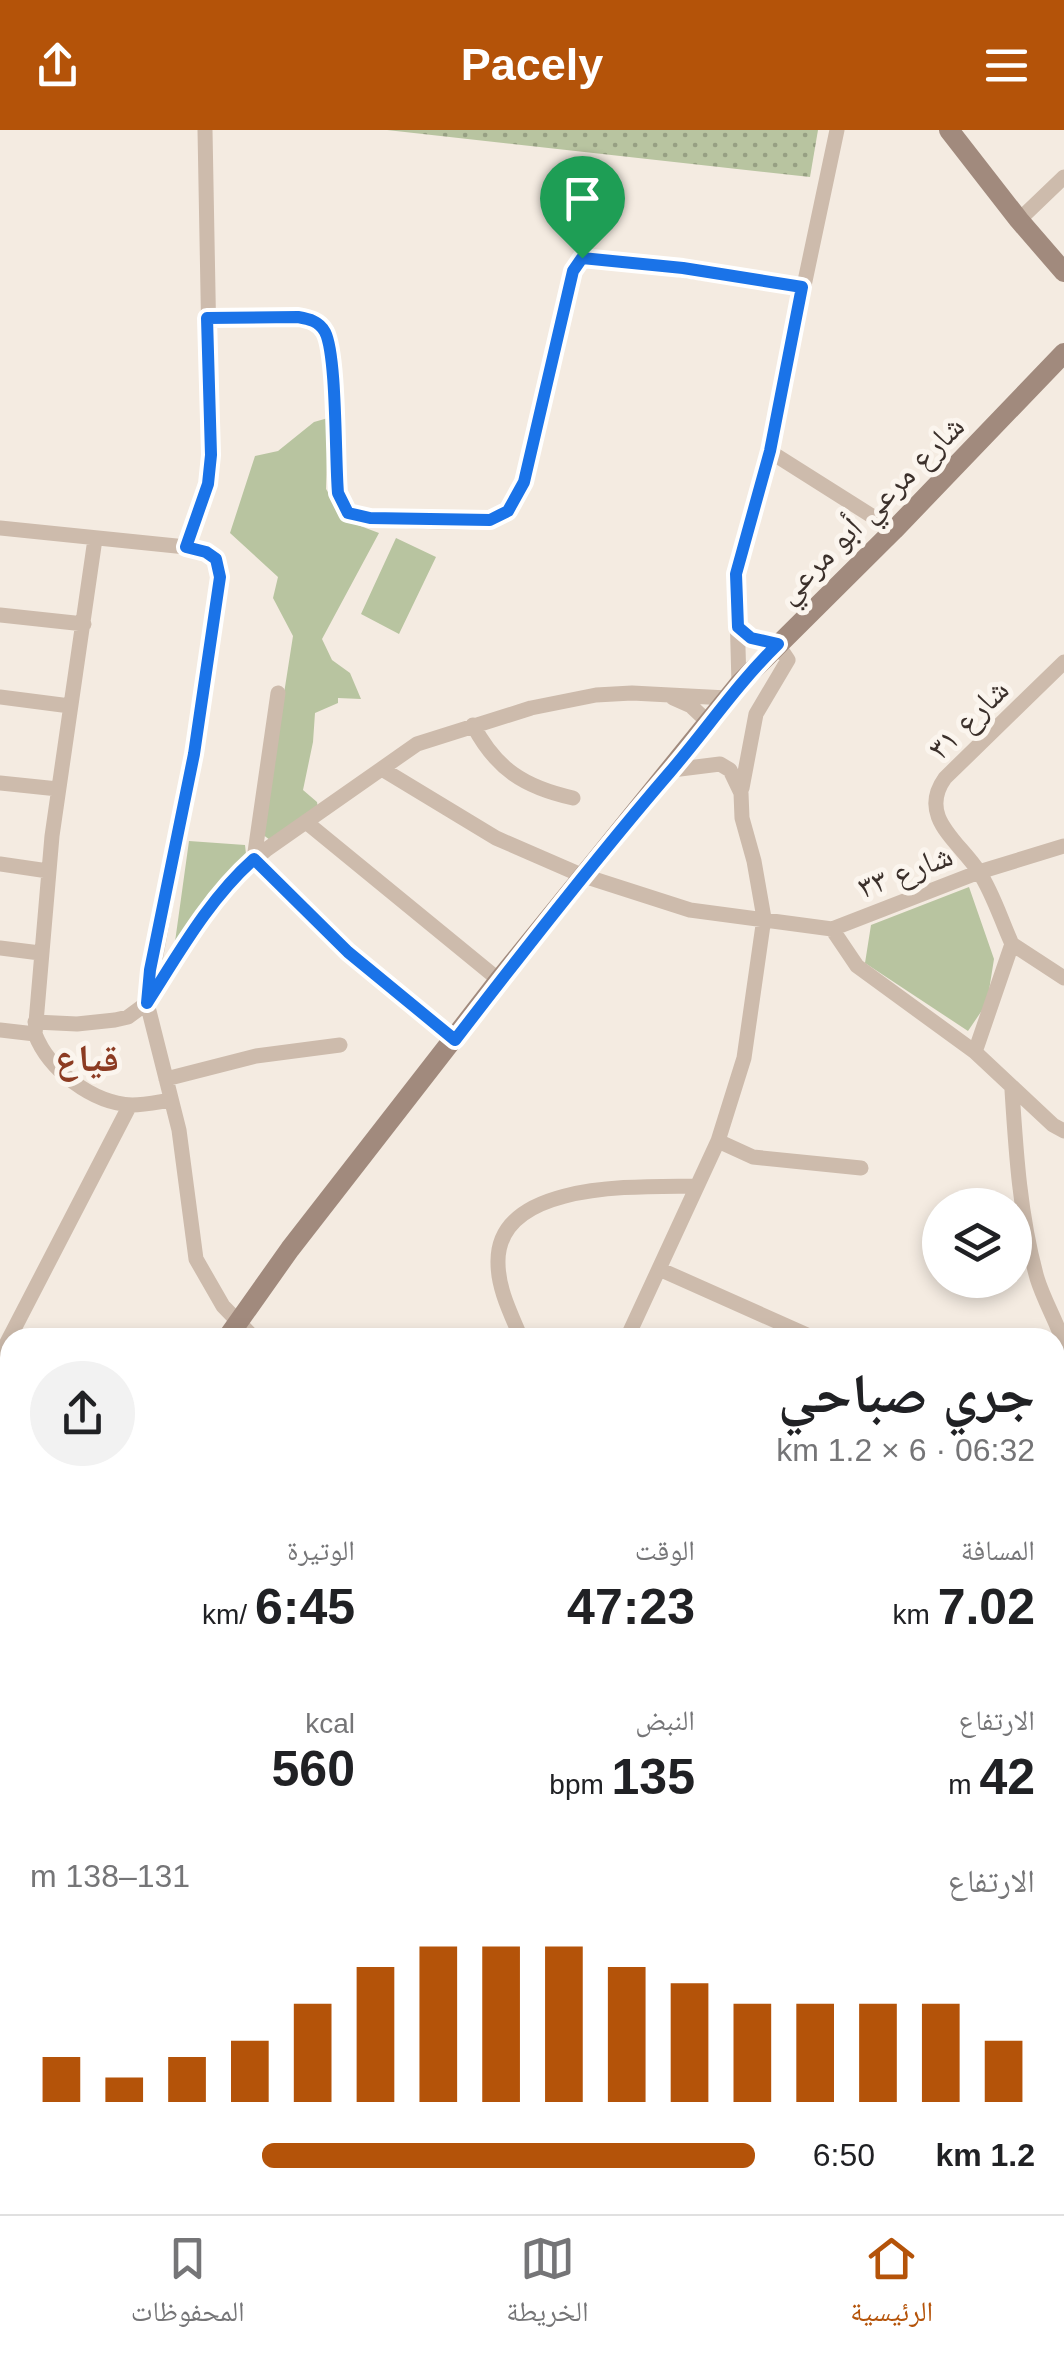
<!DOCTYPE html>
<html lang="ar">
<meta charset="utf-8">
<style>
body{margin:0;font-family:Helvetica,"Noto Naskh Arabic",sans-serif;background:#f2f2f2;color:#202124;direction:rtl;height:100vh;display:flex;flex-direction:column;font-size:38px;white-space:nowrap}
*{box-sizing:border-box;margin:0}
p{font-size:32px;color:#757577}
.icon{flex:none;width:55px;height:55px;fill:none;stroke:currentColor;stroke-width:2;stroke-linecap:round;stroke-linejoin:round}
.map{position:relative;flex:1;overflow:hidden;direction:ltr}
.drawer{position:absolute;left:0px;top:1198px;width:1065px;height:888px;display:flex;flex-direction:column;background:#fff;border-radius:30px 30px 0 0;box-shadow:0 5px 15px #0003;direction:rtl}
.drawer>*{flex:none}
.tools{position:absolute;left:922px;top:1058px;display:grid;gap:20px}
.tools a{display:grid;place-items:center;width:110px;height:110px;border-radius:50%;background:#fff;box-shadow:0 5px 15px #0003;font-size:50px}
.pin{position:absolute;display:grid;place-items:center;width:85px;height:85px;color:#fff;margin:-102px -42px;border-radius:50% 50% 50% 0;rotate:-45deg;box-shadow:0 0 10px #0007}
.pin .icon{rotate:45deg}
.round{display:grid;place-items:center;flex:none;width:105px;height:105px;border-radius:52px;background:#f2f2f2}
.headline{display:flex;align-items:center;justify-content:space-between;height:170px;padding:0 30px}
h1{font-size:55px;font-weight:800;line-height:75px}
.figures{display:grid;grid-template-columns:repeat(3,1fr);gap:15px;height:170px;padding:10px 30px}
.figures div{display:grid;align-content:center}
.figures b{font-size:50px;font-weight:800}
.figures small{font-size:28px;font-weight:400}
.figures p{font-size:28px}
.chart{height:280px;padding:20px 30px}
.chart p{display:flex;justify-content:space-between}
.chart svg{width:100%;height:180px;margin-top:10px;stroke:#b45309;stroke-width:6}
ul{padding:0 30px;list-style:none;font-size:32px}
li{display:grid;grid-template-columns:160px 120px 1fr;align-items:center;height:75px}
li i{height:25px;border-radius:12px;background:#b45309}
header{display:flex;justify-content:space-between;align-items:center;height:130px;padding:0 30px;background:#b45309;color:#fff;font-size:45px;font-weight:800}
.tab-bar{display:flex;justify-content:space-around;align-items:center;height:140px;border-top:2px solid #e0e0e0;background:#fff;font-size:28px;color:#757577}
.tab-bar a{display:grid;justify-items:center;gap:5px}
.tab-bar .on{color:#b45309}
.map>svg:first-child{display:block}
.green{fill:#b8c4a0}
.garden{fill:url(#garden-dots)}
.lines{fill:none;stroke-linecap:round;stroke-linejoin:round}
.street{stroke:#cdbbac;stroke-width:15}
.secondary{stroke:#a18a7d;stroke-width:20}
.route-casing{stroke:#fff;stroke-width:20}
.route{stroke:#1a73e8;stroke-width:12}
.labels{text-anchor:middle;dominant-baseline:central;stroke-width:10;stroke-linejoin:round;paint-order:stroke}
.street-label{font-size:32px;fill:#3b302b;stroke:#fbf5ee}
.quarter-label{font-size:38px;font-weight:bold;fill:#8c3b22;stroke:#fbf5ee}
</style>
<header><svg class="icon" aria-label="menu" viewBox="0 0 24 24"><path d="M4 6h16M4 12h16M4 18h16"/></svg>Pacely<svg class="icon" aria-label="share" viewBox="0 0 24 24"><path d="M12 15V3M7 8l5-5 5 5M5 13v7h14v-7"/></svg></header>
<div class="map">
<svg width="1064" height="2084" viewBox="0 0 1064 2084">
<defs>
<pattern id="garden-dots" width="8" height="8" patternUnits="userSpaceOnUse" patternTransform="scale(2.5)"><rect width="8" height="8" fill="#b8c4a0"/><path d="M2 2h.1M6 6h.1" fill="none" stroke="#97a083" stroke-width="1.8" stroke-linecap="round"/></pattern>
</defs>
<rect width="100%" height="100%" fill="#f4ebe1"/>
<path class="green" d="M328 288 326 359 347 391 379 403 322 509 332 530 350 543 361 569 338 568V573L315 583 313 612 303 660 317 672 318 678 270 710 262 704 293 506 273 468 278 447 230 403 255 326 278 321 314 292Z
M396 408 436 427 399 504 361 484Z
M189 711 245 715 246 724 174 819Z
M969 757 994 829 987 873 968 901 865 833 871 795Z"/>
<path class="garden" d="M387 0H818L810 47Z"/>
<g class="lines">
<path class="street" d="M1019 90 1064 47
M207 188 298 187C309 189 319 191 325 202 337 225 335 330 338 363L349 383C370 391 487 397 504 385 514 377 519 363 524 352L573 141 578 131 590 127 802 157
M769 321 894 400
M0 398 186 417 206 422 219 435 217 477 201 584 147 873 179 1000 196 1129 223 1176 254 1208
M95 409 52 706 35 904C49 940 92 973 132 975 145 975 158 972 171 970
M186 417 202 378 211 325 205 0
M0 485 84 494
M737 494 747 506 778 515 788 530 756 584 742 658
M739 554 736 444 769 321 837 0
M278 563 254 729 348 822 455 909
M0 567 70 576
M673 568 691 576 708 592
M473 595C496 639 524 657 573 668
M382 639 496 708 581 745 690 780 832 799 979 742 1064 716
M0 653 58 659
M306 692 499 850
M0 734 48 741
M832 799 857 836 975 922 1053 995 1064 1001
M1012 814 1064 848
M0 818 40 823
M35 892 77 894 115 890 128 887 147 873 208 779 233 748 267 719 417 614 531 578 596 565 632 563 727 568
M0 900 35 904
M975 922 1012 814C1001 790 993 763 979 742 960 712 917 687 945 648L1064 532
M166 949 256 926 340 915
M1012 960C1016 1023 1020 1087 1037 1148 1044 1171 1057 1192 1064 1214
M718 1011 753 1027 861 1038
M659 1139 814 1208
M521 1208C511 1184 498 1159 498 1133 496 1050 639 1057 695 1056
M627 1208 718 1011 744 928 764 788 754 731 742 688 741 663 730 640 720 634 672 640
M0 1226 130 975
M0 1263 10 1269
M1055 1661 1064 1704
M1055 1741 1064 1736
M571 2075 573 2084
M8 2084 11 2075
M329 2084V2075"/>
<path class="secondary" d="M949 0 1019 90 1064 142
M227 1208 290 1119 499 850 739 554 894 400 1064 223
M0 1502 10 1489
M1055 2025 1064 2023
M605 2084 650 2075"/>
</g>
<g class="lines">
<defs>
<path id="route" d="M582 128 683 138 802 157 770 321 736 444 738 497 751 508 778 514C737 554 707 599 670 642 595 729 525 819 455 910L348 822 254 729C209 769 179 823 147 873L150 840 194 624 220 447 216 429 206 422 186 417 208 354 211 325 207 188 298 187C309 189 319 191 325 202 337 225 335 330 338 363L348 383 370 388 490 390 508 381 524 352 573 141Z"/>
</defs>
<use href="#route" class="route-casing"/>
<use href="#route" class="route"/>
</g>
<g class="labels">
<g class="street-label">
<text transform="translate(870 379) rotate(-45)">شارع مرعي أبو مرعي</text>
<text transform="translate(968 589) rotate(-45)">شارع ٣١</text>
<text transform="translate(905 741) rotate(-21)">شارع ٣٣</text>
</g>
<g class="quarter-label">
<text x="87" y="928">قياع</text>
</g>
</g>
</svg>
<div class="tools">
<a><svg class="icon" aria-label="layers" viewBox="0 0 24 24"><path d="M12 4l9 5-9 5-9-5zM3 14l9 5 9-5"/></svg></a>
</div>
<div class="pin" style="left:582px;top:128px;background:#1e9e55"><svg class="icon" aria-label="arrive" viewBox="0 0 24 24"><path d="M6 21V4h12l-3 4 3 4H6"/></svg></div>
<section class="drawer">
<div class="headline"><div><h1>جري صباحي</h1><p>06:32 · 6 × 1.2 km</p></div><a class="round"><svg class="icon" aria-label="share" viewBox="0 0 24 24"><path d="M12 15V3M7 8l5-5 5 5M5 13v7h14v-7"/></svg></a></div>
<div class="figures">
<div><p>المسافة</p><b>7.02<small> km</small></b></div>
<div><p>الوقت</p><b>47:23</b></div>
<div><p>الوتيرة</p><b>6:45<small> /km</small></b></div>
</div>
<div class="figures">
<div><p>الارتفاع</p><b>42<small> m</small></b></div>
<div><p>النبض</p><b>135<small> bpm</small></b></div>
<div><p>kcal</p><b>560</b></div>
</div>
<div class="chart"><p><span>الارتفاع</span>131–138 m</p>
<svg viewBox="0 0 160 44" preserveAspectRatio="none"><path d="M5 44V33M15 44V38M25 44V33M35 44V29M45 44V20M55 44V11M65 44V6M75 44V6M85 44V6M95 44V11M105 44V15M115 44V20M125 44V20M135 44V20M145 44V20M155 44V29"/></svg>
</div>
<ul>
<li><b>1.2 km</b>6:50<i style="width:68%"></i></li>
</ul>
</section>
</div>
<nav class="tab-bar">
<a class="on"><svg class="icon" aria-label="home" viewBox="0 0 24 24"><path d="M3 11l9-7 9 7M6 9v11h12V9"/></svg>الرئيسية</a>
<a><svg class="icon" aria-label="map" viewBox="0 0 24 24"><path d="M3 6l6-2 6 2 6-2v14l-6 2-6-2-6 2zM9 4v14M15 6v14"/></svg>الخريطة</a>
<a><svg class="icon" aria-label="saved" viewBox="0 0 24 24"><path d="M7 4h10v16l-5-4-5 4z"/></svg>المحفوظات</a>
</nav>
